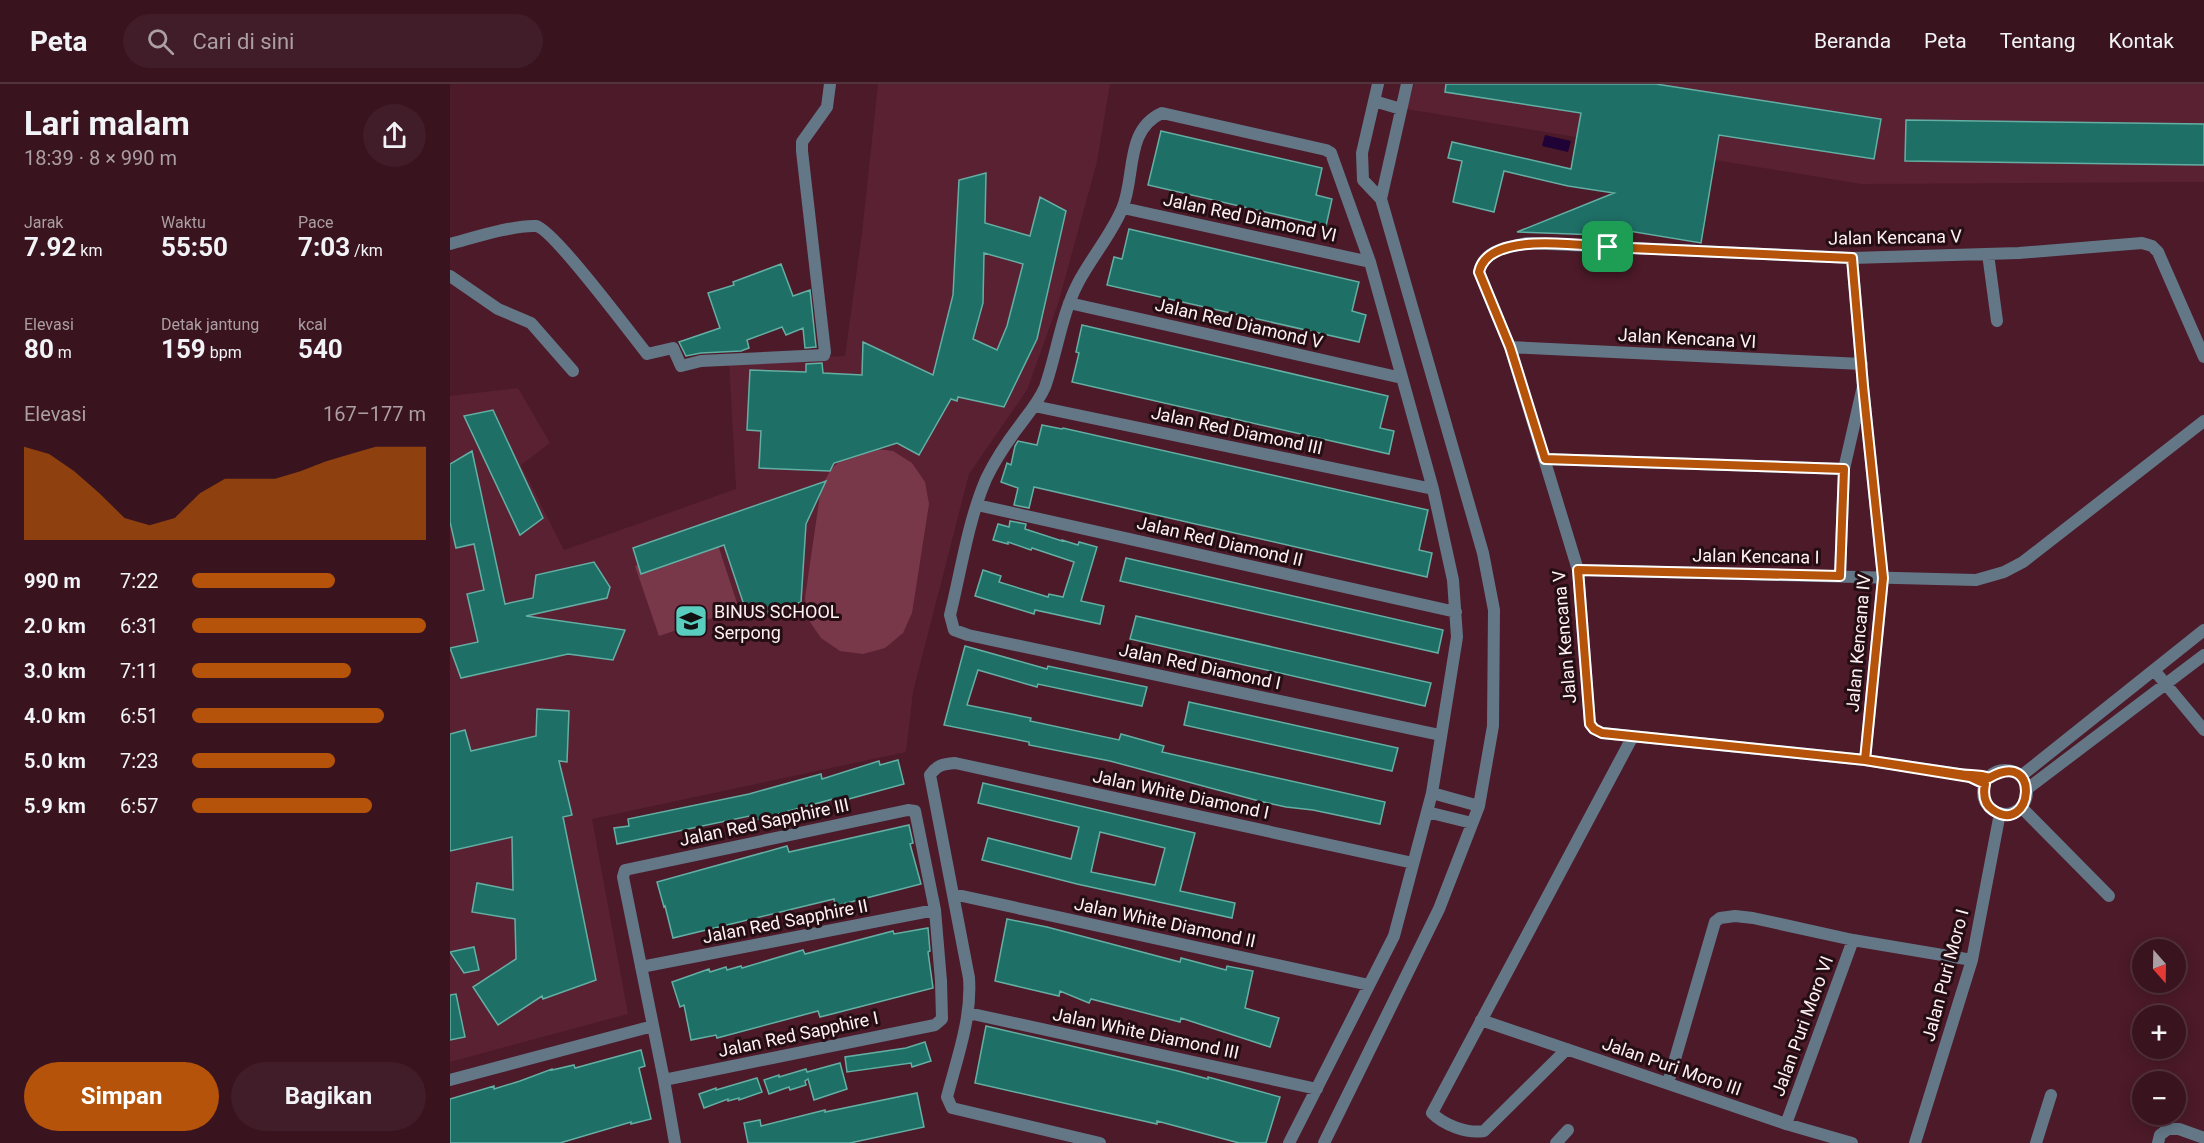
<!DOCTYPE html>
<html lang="id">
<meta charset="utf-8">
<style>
body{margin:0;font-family:Roboto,sans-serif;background:#401d28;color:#f1f3f6;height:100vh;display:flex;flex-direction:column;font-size:22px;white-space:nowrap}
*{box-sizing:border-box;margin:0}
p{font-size:20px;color:#ab9ea4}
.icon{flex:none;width:33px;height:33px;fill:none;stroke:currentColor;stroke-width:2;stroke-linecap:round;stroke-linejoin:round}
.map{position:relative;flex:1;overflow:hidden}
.panel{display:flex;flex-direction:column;background:#39141f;width:450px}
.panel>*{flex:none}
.needle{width:39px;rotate:160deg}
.controls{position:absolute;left:1682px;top:855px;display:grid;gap:12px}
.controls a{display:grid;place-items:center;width:54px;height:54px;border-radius:50%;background:#39141f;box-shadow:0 3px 15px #0003,0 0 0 2px #53333d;font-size:30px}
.pin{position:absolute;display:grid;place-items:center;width:51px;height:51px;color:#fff;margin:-26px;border-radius:12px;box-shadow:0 3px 9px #0006}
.round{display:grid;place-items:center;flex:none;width:63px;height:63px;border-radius:32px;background:#401d28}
.head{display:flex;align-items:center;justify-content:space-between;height:102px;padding:0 24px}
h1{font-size:33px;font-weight:700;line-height:45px}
.metrics{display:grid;grid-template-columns:repeat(3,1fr);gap:9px;height:102px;padding:6px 24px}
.metrics div{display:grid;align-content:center}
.metrics b{font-size:26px;font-weight:700}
.metrics small{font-size:16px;font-weight:400}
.metrics p{font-size:16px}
.chart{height:168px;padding:12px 24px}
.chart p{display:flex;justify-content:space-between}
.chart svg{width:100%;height:108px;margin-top:6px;fill:#b45309;opacity:.7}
.button{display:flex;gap:12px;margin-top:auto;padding:12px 24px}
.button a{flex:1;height:69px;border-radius:36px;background:#b45309;color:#fff;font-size:24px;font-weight:700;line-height:69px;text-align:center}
.button a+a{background:#401d28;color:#f1f3f6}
ul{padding:0 24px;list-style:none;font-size:20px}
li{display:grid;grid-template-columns:96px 72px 1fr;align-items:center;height:45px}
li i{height:15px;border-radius:8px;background:#b45309}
header{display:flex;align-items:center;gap:36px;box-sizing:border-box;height:84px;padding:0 30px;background:#39141f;border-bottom:2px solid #53333d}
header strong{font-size:28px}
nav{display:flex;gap:33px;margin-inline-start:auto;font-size:21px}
.search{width:420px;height:54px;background:#401d28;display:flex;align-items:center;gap:15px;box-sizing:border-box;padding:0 21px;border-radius:33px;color:#ab9ea4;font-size:22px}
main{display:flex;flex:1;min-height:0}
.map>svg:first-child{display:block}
.built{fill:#5a2133}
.green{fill:#78384a}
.water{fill:#1f0336}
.building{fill:#1e6f66;stroke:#64afa4;stroke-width:1.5;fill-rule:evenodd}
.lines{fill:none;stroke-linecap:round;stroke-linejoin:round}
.street{stroke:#637787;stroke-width:12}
.route-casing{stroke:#fff;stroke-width:12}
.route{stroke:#b45309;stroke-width:8}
.labels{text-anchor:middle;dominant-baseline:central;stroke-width:6;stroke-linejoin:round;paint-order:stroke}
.street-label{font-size:18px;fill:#fff1f3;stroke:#240e14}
.poi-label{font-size:18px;fill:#fff1f3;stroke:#240e14;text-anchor:start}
</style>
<header>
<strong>Peta</strong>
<div class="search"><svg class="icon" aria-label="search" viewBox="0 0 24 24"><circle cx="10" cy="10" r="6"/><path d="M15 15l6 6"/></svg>Cari di sini</div>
<nav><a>Beranda</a><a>Peta</a><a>Tentang</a><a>Kontak</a></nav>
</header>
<main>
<section class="panel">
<div class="head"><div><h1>Lari malam</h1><p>18:39 · 8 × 990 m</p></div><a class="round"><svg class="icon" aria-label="share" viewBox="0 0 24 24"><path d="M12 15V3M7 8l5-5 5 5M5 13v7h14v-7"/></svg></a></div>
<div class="metrics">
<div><p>Jarak</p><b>7.92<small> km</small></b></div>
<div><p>Waktu</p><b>55:50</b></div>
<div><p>Pace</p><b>7:03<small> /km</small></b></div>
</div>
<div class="metrics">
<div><p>Elevasi</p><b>80<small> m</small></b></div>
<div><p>Detak jantung</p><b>159<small> bpm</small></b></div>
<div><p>kcal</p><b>540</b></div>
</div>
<div class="chart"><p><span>Elevasi</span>167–177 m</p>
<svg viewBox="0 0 160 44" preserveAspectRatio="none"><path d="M0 44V6L10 9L20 16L30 25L40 35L50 38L60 35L70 25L80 19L90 19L100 19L110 16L120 12L130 9L140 6L150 6L160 6V44z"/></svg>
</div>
<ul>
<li><b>990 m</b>7:22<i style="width:61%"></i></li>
<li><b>2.0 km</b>6:31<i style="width:100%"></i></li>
<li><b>3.0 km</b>7:11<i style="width:68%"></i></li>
<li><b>4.0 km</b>6:51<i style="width:82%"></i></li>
<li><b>5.0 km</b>7:23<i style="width:61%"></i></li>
<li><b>5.9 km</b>6:57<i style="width:77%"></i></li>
</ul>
<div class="button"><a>Simpan</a><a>Bagikan</a></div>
</section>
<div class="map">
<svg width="1754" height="1059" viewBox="0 0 1754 1059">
<rect width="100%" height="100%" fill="#4c1a29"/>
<path class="built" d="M428 0H660L647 78 608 220 577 306 519 390 463 608 456 668 142 735 178 930 0 978V312L68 304 100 359 71 381 114 466 286 405 279 278 395 272 412 149Z
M964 0H1754V98L1411 100 956 25Z"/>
<path class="green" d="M420 364 443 367 462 379 475 398 479 420 462 529 453 549 435 564 413 570 390 567 371 554 358 535 355 514 371 404 381 385 398 370Z
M266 455 289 525 209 552 185 482Z"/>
<path class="water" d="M1095 51 1121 57 1118 68 1092 62Z"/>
<path class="building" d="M996 0H1206L1431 35 1424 75 1269 51 1251 159 1149 142 1148 151 1067 148 1164 109 1118 102 1054 87 1044 128 1003 118 1012 77 998 74 1002 58 1121 85 1131 29 995 8Z
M1456 36 1754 40V81L1455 77Z
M711 47 872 84 866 111 882 115 876 142 698 101Z
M536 89 535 139 580 152 590 113 616 127 587 255 554 323 508 313 507 317 501 315 469 371 447 359 384 379 380 387 309 384 311 347 297 346 300 286 356 288V280L372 279 373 289 412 291 413 258 483 291 503 211 509 96ZM534 169 573 180 557 242 547 266 523 255 533 219Z
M679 145 909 198 902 227 916 231 909 258 657 201 664 173 672 175Z
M331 180 343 212 360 206 366 263 355 264 353 244 336 251 332 243 297 256 299 264 291 267 251 269 236 272 229 258 270 244 258 209 284 201 283 198Z
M632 241 938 312 930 344 944 347 939 370 622 298 629 269 626 268Z
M43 326 93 434 70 451 14 332Z
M592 341 612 345 613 344 978 426 969 466 982 469 977 493 584 403 579 424 564 421 568 404 551 398 557 379 561 381 565 362 568 357 587 361Z
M22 367 55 520 83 514 86 491 144 478 160 503 157 514 76 532 175 546 163 576 118 570 11 594 0 564 28 558 17 510 34 506 24 460 6 464 0 438V380Z
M376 397 356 440 351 518 299 536 274 461 191 490 183 464Z
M560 437 576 440 575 445 612 457V456L628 461 629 458 647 463 631 517 654 522 650 540 585 526 584 530 525 512 533 486 551 492 549 498 598 513 599 510 613 513 624 478 582 464 581 466 558 458V460L543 456 548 440 559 443Z
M676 474 993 546 988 569 670 497Z
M686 532 981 599 975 622 680 555Z
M515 562 597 585 598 582 697 603 692 622 588 600 587 603 528 586 517 621 581 634 580 637 669 656 671 650 714 662 712 668 935 718 930 740 863 726 836 723 809 717 660 677 579 661V658L494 641Z
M739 618 948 664 942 687 734 641Z
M87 625 119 627 117 678 109 677 122 731 113 733 146 896 93 915 92 912 48 941 23 903 66 875 65 835 22 828 27 799 63 806 62 753 0 767V650L15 646 21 667 86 652Z
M448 676 454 700 384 719 383 715 306 736 304 731 167 760 164 744 179 742 178 735 299 710 371 690 372 695 429 677 430 681Z
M533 699 745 749 730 807 785 819 782 834 627 800 532 776 538 754 621 775 629 743 528 719ZM650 748 715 764 705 801 641 788Z
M459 741 463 759 460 760 471 800 385 822 384 815 223 854 215 822 214 823 207 798 337 762 339 768Z
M557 835 597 843 730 878 731 874 776 886 777 882 803 887 795 924 829 934 820 963 731 934 730 938 641 915 639 919 610 907 609 912 545 897Z
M478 844 480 867 478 868 483 904 370 933 368 927 267 954 266 951 241 956 234 921 230 923 222 898 259 885 260 888 276 883 277 886 291 882 292 884 353 866 355 870 443 847 444 850Z
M24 863 29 886 14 889 0 868Z
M6 910 15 953 0 956V911Z
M536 942 728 987 758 995V993L830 1013 816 1059H789L707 1037V1040L525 999Z
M475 958 481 977 462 983 461 979 397 988 395 973 456 964Z
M191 966 195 982 189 984 201 1035 181 1040V1038L110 1059H0V1015L44 1002V1005L70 997 102 985V986L124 981 125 984Z
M390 979 397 1005 364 1016 358 995 355 997 356 1001 340 1006 339 1003 319 1010 314 996 329 991V993L356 985 357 988Z
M307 994 312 1008 289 1016V1014L278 1017V1015L254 1024 249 1010 266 1004V1006Z
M467 1009 474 1043 400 1059H298L294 1039 310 1036 311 1042 375 1026V1028Z"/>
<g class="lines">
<path class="street" d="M924 17 951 25
M931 115 957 0
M673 124 920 178
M0 160C23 154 63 141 86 142 102 144 182 251 197 270L223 264 231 282 251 277 374 271 375 268 352 67V58L377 23 380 0
M1538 170 1547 237
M0 192 48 225 81 239 123 287
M619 219 952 294
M1060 263 1412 280
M1413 302 1433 494 1415 676
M584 322 983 405
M1095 375 1394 385
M527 421 1006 528
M1128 486 1526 496 1554 488 1573 478 1754 337
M1390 492 1394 385 1413 302 1402 174
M1704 586 1754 646
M1533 708a22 22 0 1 1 44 0a22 22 0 1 1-44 0Z
M1571 692 1754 546
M1535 700 1520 693 1509 690 1415 676 1152 649 1144 645 1140 640 1128 486 1060 263 1029 188C1034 165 1057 164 1076 159L1402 174 1569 169 1692 159 1702 162 1708 168 1754 273
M1577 705 1754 571
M982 709 1029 722
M1571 723 1659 812
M977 728 1022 739
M503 810 919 901
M191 883 485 826
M518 929 867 1005
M1031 936 1336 1040 1402 1059
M1117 965 1034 1047C1017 1050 994 1041 982 1029L1183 652
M0 996 203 942
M214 996 485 941 492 935 491 897 485 826 465 727 458 726 175 786 173 793 214 996 225 1059
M1218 999 1265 838 1270 834 1285 832 1303 834 1403 856 1522 876
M1336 1040 1403 856
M650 1059 502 1024 497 1013C507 974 522 934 519 894L480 691C487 681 493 680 505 679L963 779
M839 1059 944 852 982 709 1007 553 1003 496 983 405 920 178 881 69 876 66 712 29C674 46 686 93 672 125 661 151 641 174 628 199 611 232 607 269 595 303 589 317 579 329 570 341 557 358 545 376 536 395 518 437 511 487 500 531L504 546 518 551 990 651
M874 1059 989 825 1029 722 1043 642 1044 526 1033 469 931 115 913 96 912 69 928 0
M1106 1059 1118 1046
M1465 1059 1522 876 1550 729
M1586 1059 1601 1011
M1708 1059 1710 1051 1718 1045H1729L1754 1054"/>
</g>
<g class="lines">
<defs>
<path id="route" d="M1158 163 1402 174 1413 302 1433 494 1415 676 1520 693 1535 700C1533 710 1534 720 1543 726 1582 753 1593 663 1539 694 1529 690 1519 692 1509 690L1415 676 1152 649 1144 645 1140 640 1128 486 1390 492 1394 385 1095 375 1060 263 1029 188C1038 147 1126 161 1158 163"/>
</defs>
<use href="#route" class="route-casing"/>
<use href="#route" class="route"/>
</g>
<defs>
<symbol id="school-square" viewBox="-11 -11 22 22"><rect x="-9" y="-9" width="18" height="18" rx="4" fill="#59cebf" stroke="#240e14"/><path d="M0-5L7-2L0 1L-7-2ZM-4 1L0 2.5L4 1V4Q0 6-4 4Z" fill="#111"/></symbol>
</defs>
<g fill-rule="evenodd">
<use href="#school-square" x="222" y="518" width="38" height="38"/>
</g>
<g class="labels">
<g class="street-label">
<text transform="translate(800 133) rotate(12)">Jalan Red Diamond VI</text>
<text transform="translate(1445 153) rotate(-1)">Jalan Kencana V</text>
<text transform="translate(789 239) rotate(13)">Jalan Red Diamond V</text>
<text transform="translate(1237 254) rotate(3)">Jalan Kencana VI</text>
<text transform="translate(787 346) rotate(12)">Jalan Red Diamond III</text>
<text transform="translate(770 457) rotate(13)">Jalan Red Diamond II</text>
<text transform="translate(1306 472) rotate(1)">Jalan Kencana I</text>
<text transform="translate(1114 553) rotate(-95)">Jalan Kencana V</text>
<text transform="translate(1408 559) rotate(-85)">Jalan Kencana IV</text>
<text transform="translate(750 582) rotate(12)">Jalan Red Diamond I</text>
<text transform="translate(731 710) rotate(12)">Jalan White Diamond I</text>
<text transform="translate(314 738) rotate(-12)">Jalan Red Sapphire III</text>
<text transform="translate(335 837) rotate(-11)">Jalan Red Sapphire II</text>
<text transform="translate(715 838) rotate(12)">Jalan White Diamond II</text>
<text transform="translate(1495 891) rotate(-75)">Jalan Puri Moro I</text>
<text transform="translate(1352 942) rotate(-70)">Jalan Puri Moro VI</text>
<text transform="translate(696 949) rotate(12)">Jalan White Diamond III</text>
<text transform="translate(348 950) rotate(-12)">Jalan Red Sapphire I</text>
<text transform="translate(1222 982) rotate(19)">Jalan Puri Moro III</text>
</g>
<g class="poi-label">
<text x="264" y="527">BINUS SCHOOL<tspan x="264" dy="21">Serpong</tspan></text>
</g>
</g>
</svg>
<div class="controls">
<a><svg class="needle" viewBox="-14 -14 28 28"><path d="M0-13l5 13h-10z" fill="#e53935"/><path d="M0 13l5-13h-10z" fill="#ab9ea4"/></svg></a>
<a>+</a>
<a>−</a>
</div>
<div class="pin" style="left:1158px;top:163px;background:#1e9e55"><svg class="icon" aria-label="arrive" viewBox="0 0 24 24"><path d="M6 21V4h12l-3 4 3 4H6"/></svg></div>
</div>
</main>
